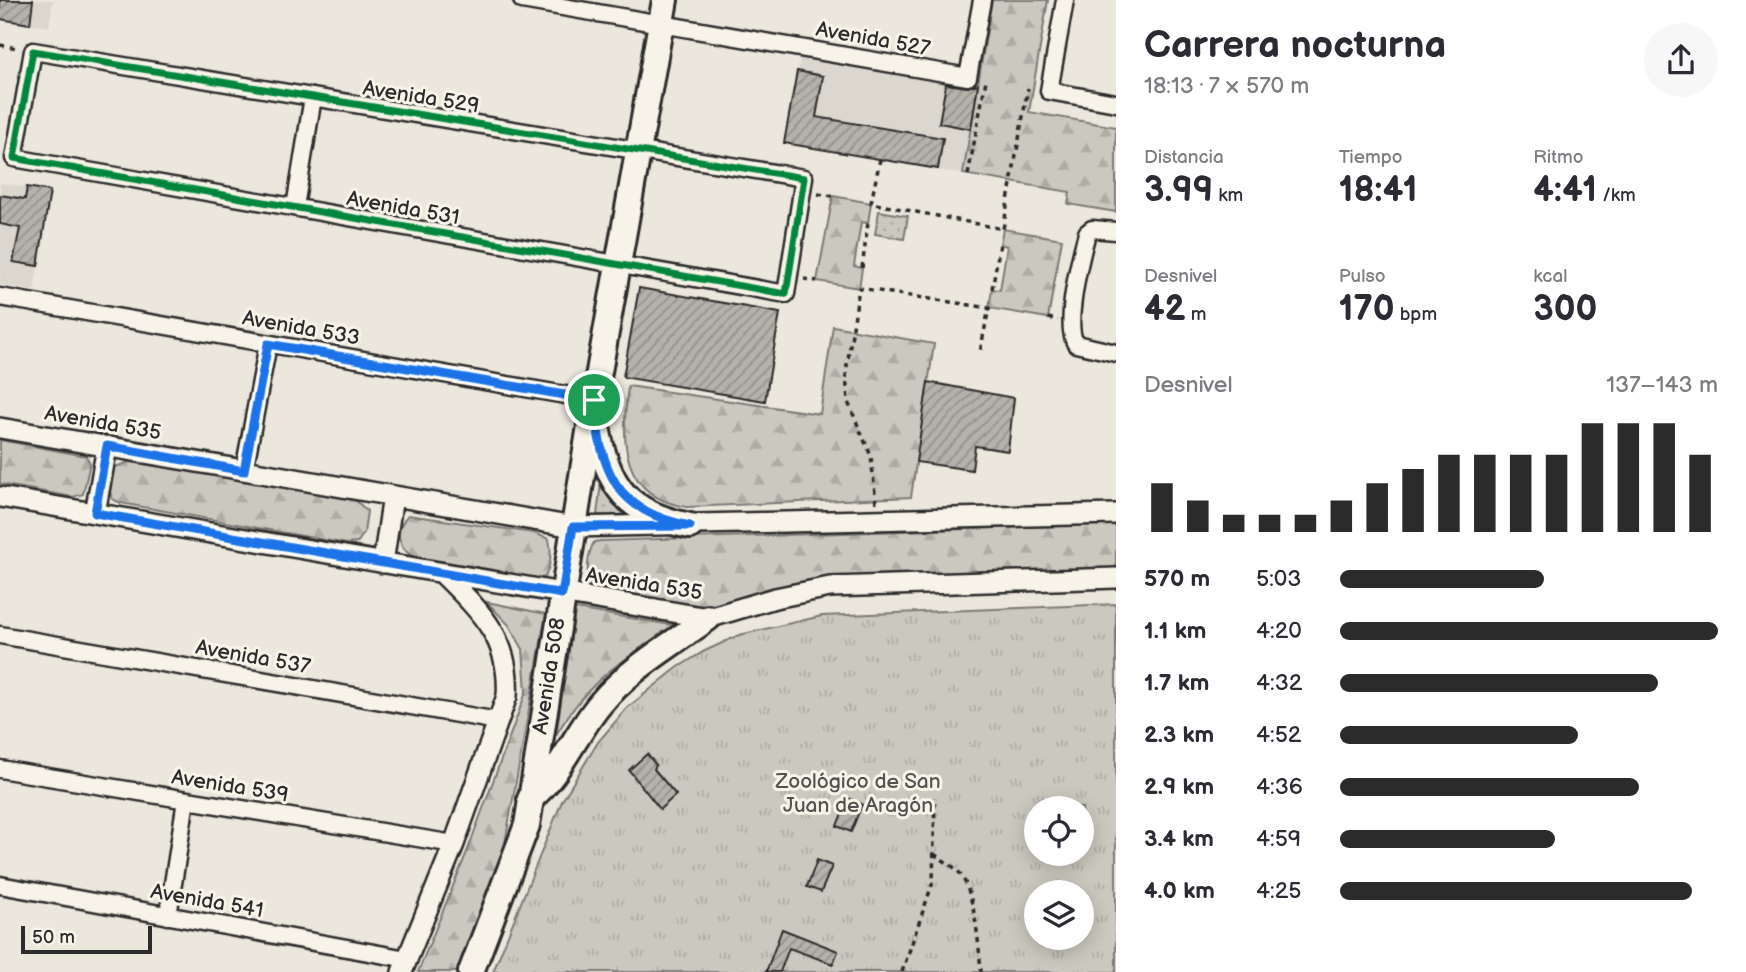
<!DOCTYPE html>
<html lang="es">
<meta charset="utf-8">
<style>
body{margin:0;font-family:"Balsamiq Sans",sans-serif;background:#f7f7f7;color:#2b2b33;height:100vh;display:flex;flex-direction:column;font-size:26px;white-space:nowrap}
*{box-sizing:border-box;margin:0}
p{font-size:23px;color:#7c7c81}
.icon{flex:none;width:38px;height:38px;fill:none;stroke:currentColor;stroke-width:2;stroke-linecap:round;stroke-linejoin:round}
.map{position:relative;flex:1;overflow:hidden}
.sheet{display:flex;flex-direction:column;background:#fff;width:630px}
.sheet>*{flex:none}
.fabs{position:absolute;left:1024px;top:796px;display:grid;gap:14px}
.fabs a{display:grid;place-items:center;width:70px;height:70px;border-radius:50%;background:#fff;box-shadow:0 4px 18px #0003;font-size:35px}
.scale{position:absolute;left:21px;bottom:18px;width:131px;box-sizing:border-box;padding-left:7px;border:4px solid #2b2b2b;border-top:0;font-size:19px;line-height:24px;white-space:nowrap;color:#2b2b2b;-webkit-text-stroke:5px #f7f3e8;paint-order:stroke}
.pin{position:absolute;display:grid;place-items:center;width:60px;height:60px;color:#fff;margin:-30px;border:4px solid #fff;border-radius:50%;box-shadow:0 2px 7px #0007}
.round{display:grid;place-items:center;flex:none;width:74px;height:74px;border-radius:37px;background:#f7f7f7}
.summary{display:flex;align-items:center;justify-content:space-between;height:119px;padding:0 28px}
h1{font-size:38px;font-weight:700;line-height:52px}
.stats{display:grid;grid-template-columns:repeat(3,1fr);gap:10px;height:119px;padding:7px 28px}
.stats div{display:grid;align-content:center}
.stats b{font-size:35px;font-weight:700}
.stats small{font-size:19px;font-weight:400}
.stats p{font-size:19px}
.chart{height:196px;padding:14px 28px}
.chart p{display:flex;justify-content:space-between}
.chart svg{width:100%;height:126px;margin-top:7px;stroke:#2b2b2b;stroke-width:6}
ul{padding:0 28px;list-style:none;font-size:23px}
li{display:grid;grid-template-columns:112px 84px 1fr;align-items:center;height:52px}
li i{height:18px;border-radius:9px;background:#2b2b2b}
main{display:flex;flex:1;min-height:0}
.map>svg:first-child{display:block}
.built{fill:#dbd7ce}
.grass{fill:url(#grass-dots);stroke:#7b7a75;stroke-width:2}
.forest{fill:url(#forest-firs);stroke:#7b7a75;stroke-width:2}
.park{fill:url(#park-tufts);stroke:#7b7a75;stroke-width:2;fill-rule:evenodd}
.building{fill:url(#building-hatch);stroke:#2b2b2b;stroke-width:2}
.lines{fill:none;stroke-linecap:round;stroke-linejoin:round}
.minor-casing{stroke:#2b2b2b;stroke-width:21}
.tertiary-casing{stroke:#2b2b2b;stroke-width:24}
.primary-casing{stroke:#2b2b2b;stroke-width:30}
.path{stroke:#2b2b2b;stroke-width:3.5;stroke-dasharray:5 5;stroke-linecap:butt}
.minor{stroke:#f7f3e8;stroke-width:16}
.tertiary{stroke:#f7f3e8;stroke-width:19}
.primary{stroke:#f7f3e8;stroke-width:24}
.cycleway-casing{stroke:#f7f3e8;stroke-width:11}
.cycleway{stroke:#00873e;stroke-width:7}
.route-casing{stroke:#fff;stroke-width:14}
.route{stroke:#1a73e8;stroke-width:9}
.labels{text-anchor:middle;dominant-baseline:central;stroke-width:6;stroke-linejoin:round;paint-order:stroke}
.street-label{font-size:21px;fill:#2b2b2b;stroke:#f7f3e8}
.park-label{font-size:21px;fill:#535250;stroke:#f7f3e8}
</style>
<main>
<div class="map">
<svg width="1116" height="972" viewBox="0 0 1116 972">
<defs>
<pattern id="grass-dots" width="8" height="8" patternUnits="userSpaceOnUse" patternTransform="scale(1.75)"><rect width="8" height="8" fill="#cbc8bf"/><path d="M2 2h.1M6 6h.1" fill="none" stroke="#aeaca4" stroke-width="1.8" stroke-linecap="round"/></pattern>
<pattern id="forest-firs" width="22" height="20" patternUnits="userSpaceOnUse" patternTransform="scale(1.75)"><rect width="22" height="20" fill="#cbc8bf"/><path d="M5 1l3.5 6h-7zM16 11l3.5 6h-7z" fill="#aeaca4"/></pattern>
<pattern id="park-tufts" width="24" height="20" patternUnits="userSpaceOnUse" patternTransform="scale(1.75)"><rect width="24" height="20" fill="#cbc8bf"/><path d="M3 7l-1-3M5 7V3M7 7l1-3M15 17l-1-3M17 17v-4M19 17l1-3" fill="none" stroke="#aeaca4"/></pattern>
<pattern id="building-hatch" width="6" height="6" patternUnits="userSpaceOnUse" patternTransform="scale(1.75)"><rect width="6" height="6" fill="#b5b2ab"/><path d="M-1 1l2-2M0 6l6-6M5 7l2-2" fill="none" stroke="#93918b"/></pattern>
</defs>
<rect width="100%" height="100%" fill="#ebe7dd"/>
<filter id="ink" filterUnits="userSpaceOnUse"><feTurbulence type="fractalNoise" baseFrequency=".0143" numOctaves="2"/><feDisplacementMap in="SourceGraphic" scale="14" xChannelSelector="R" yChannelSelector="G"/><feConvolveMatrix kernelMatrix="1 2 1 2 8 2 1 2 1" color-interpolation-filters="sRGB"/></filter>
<g filter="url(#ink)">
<path class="built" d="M0 0H53L49 27 0 19Z
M801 54 978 84 963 174 784 143Z
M0 183 50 191 34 291 0 285Z"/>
<path class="grass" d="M879 211 908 216 904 239 875 234Z
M601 482 634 517 597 515Z"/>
<path class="forest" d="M992 0H1048L1029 112 1116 127V212L1068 204 1070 192 963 174Z
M833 196 871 203 868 223 861 222 854 266 862 268 859 288 817 281Z
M1003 229 1062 239 1048 318 989 308 992 289 1000 290 1007 246 1000 244Z
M833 326 934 344 911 497 687 507C620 497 621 441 628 386L820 414Z
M0 440 86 456 90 463 83 494 73 497 0 484Z
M130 462 351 496 367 511 364 533 357 543 347 544 121 503 112 499 109 488 114 467Z
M408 515 534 533 549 539C552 553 551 565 545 577L537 579 415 558C398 548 393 531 408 515Z
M1116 524V570L858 577 710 610 606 590 591 585C585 574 588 553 594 542L601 541Z
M487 602 546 614 504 849 458 972H418L467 852 526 692 523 649 509 625Z
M575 609 684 627C626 654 589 679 556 735Z"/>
<path class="park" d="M1116 604V972H493L562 801 598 742 627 708 677 668 703 652 739 635 822 616ZM1036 808H1082V854H1036ZM1036 892H1082V938H1036Z"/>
<path class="building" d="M0 0H33L30 24 0 19Z
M797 71 823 76 816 117 943 138 938 169 784 143Z
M946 84 967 87 978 84 971 129 939 123Z
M27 187 50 191 38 266 13 262 20 228 0 224V195L25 199Z
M639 288 780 313 765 401 623 377Z
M928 382 1014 398 1008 451 975 446 972 470 916 462Z
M647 754 656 765 654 769 676 795 660 809 629 770Z
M848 798 862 804 851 832 837 826Z
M817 860 832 866 821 892 807 887Z
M782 929 838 951 833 964 789 948 780 972H766Z"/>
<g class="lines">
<defs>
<path id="minor" d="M522 0 968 77 982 0
M1065 0 1049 91 1116 103
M33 51 804 178 786 294 14 158Z
M295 207 313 97
M1116 231 1092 229 1087 233C1081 255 1063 326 1076 344L1116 353
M0 297 594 400
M244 471 268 344
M0 635 498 721
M0 769 454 844
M0 885 407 959
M168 916 186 800"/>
<path id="tertiary" d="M0 428 574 527 1116 514
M0 497 708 618 775 598 830 587 1116 578
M95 513 107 447
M383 563 393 496
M402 972 454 844 507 696C511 639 480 611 442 573"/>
<path id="primary" d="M597 426C607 487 628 514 690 526
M530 799C560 774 575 734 600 704 630 668 671 645 708 618
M471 972 527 825 594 400 665 0"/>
</defs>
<use href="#minor" class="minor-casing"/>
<use href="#tertiary" class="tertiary-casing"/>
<use href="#primary" class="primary-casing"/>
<path class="path" d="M0 45 17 48
M880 159 871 203 1003 229 1028 88
M968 175 986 80
M818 194 833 196
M862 268 868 223
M804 279 817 281
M992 289 1000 244
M1048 318 1058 320
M876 503 871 456 848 402 846 372 859 288 989 308 980 352
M934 854C941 859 950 864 957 870 975 888 979 947 981 972
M902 972 933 882 935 797"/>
<use href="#minor" class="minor"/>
<use href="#tertiary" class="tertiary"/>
<use href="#primary" class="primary"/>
<defs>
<path id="cycleway" d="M33 51 804 178 786 294 14 158Z"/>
</defs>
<use href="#cycleway" class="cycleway-casing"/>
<use href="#cycleway" class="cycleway"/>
</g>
</g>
<g class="lines" filter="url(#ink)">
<defs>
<path id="route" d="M268 344 594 400C601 471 614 511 690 526L573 527 562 594 95 513 107 446 244 471Z"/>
</defs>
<use href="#route" class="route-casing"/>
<use href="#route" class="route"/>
</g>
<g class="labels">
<g class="street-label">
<text transform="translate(873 39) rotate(10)">Avenida 527</text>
<text transform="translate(421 97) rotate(9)">Avenida 529</text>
<text transform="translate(403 208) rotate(10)">Avenida 531</text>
<text transform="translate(301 328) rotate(10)">Avenida 533</text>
<text transform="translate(103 423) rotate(10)">Avenida 535</text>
<text transform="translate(644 584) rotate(9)">Avenida 535</text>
<text transform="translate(253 657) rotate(10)">Avenida 537</text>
<text transform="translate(549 676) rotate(-81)">Avenida 508</text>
<text transform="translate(230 786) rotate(9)">Avenida 539</text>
<text transform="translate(207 901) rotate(10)">Avenida 541</text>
</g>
<g class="park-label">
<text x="858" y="781">Zoológico de San<tspan x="858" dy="24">Juan de Aragón</tspan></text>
</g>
</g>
</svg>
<div class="fabs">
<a><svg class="icon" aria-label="locate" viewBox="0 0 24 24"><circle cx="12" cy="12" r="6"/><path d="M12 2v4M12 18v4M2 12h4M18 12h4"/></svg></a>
<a><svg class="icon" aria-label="layers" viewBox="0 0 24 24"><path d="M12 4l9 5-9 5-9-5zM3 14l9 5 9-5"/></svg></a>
</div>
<div class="scale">50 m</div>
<div class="pin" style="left:594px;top:400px;background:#1e9e55"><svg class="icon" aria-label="arrive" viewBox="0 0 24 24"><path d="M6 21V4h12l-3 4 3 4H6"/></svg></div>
</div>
<section class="sheet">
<div class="summary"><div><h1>Carrera nocturna</h1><p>18:13 · 7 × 570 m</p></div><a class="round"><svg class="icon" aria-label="share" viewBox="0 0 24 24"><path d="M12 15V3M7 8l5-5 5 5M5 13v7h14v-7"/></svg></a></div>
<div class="stats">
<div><p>Distancia</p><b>3.99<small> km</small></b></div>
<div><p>Tiempo</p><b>18:41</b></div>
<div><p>Ritmo</p><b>4:41<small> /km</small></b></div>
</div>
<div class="stats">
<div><p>Desnivel</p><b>42<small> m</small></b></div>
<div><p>Pulso</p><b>170<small> bpm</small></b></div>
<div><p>kcal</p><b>300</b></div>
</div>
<div class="chart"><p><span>Desnivel</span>137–143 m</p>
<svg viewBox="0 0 160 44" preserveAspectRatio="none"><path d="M5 44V27M15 44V33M25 44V38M35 44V38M45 44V38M55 44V33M65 44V27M75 44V22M85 44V17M95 44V17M105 44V17M115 44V17M125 44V6M135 44V6M145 44V6M155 44V17"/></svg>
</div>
<ul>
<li><b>570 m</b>5:03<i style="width:54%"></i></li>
<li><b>1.1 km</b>4:20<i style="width:100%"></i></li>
<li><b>1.7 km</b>4:32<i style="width:84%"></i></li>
<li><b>2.3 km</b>4:52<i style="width:63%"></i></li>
<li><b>2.9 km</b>4:36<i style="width:79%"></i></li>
<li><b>3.4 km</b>4:59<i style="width:57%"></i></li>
<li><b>4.0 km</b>4:25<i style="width:93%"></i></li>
</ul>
</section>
</main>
